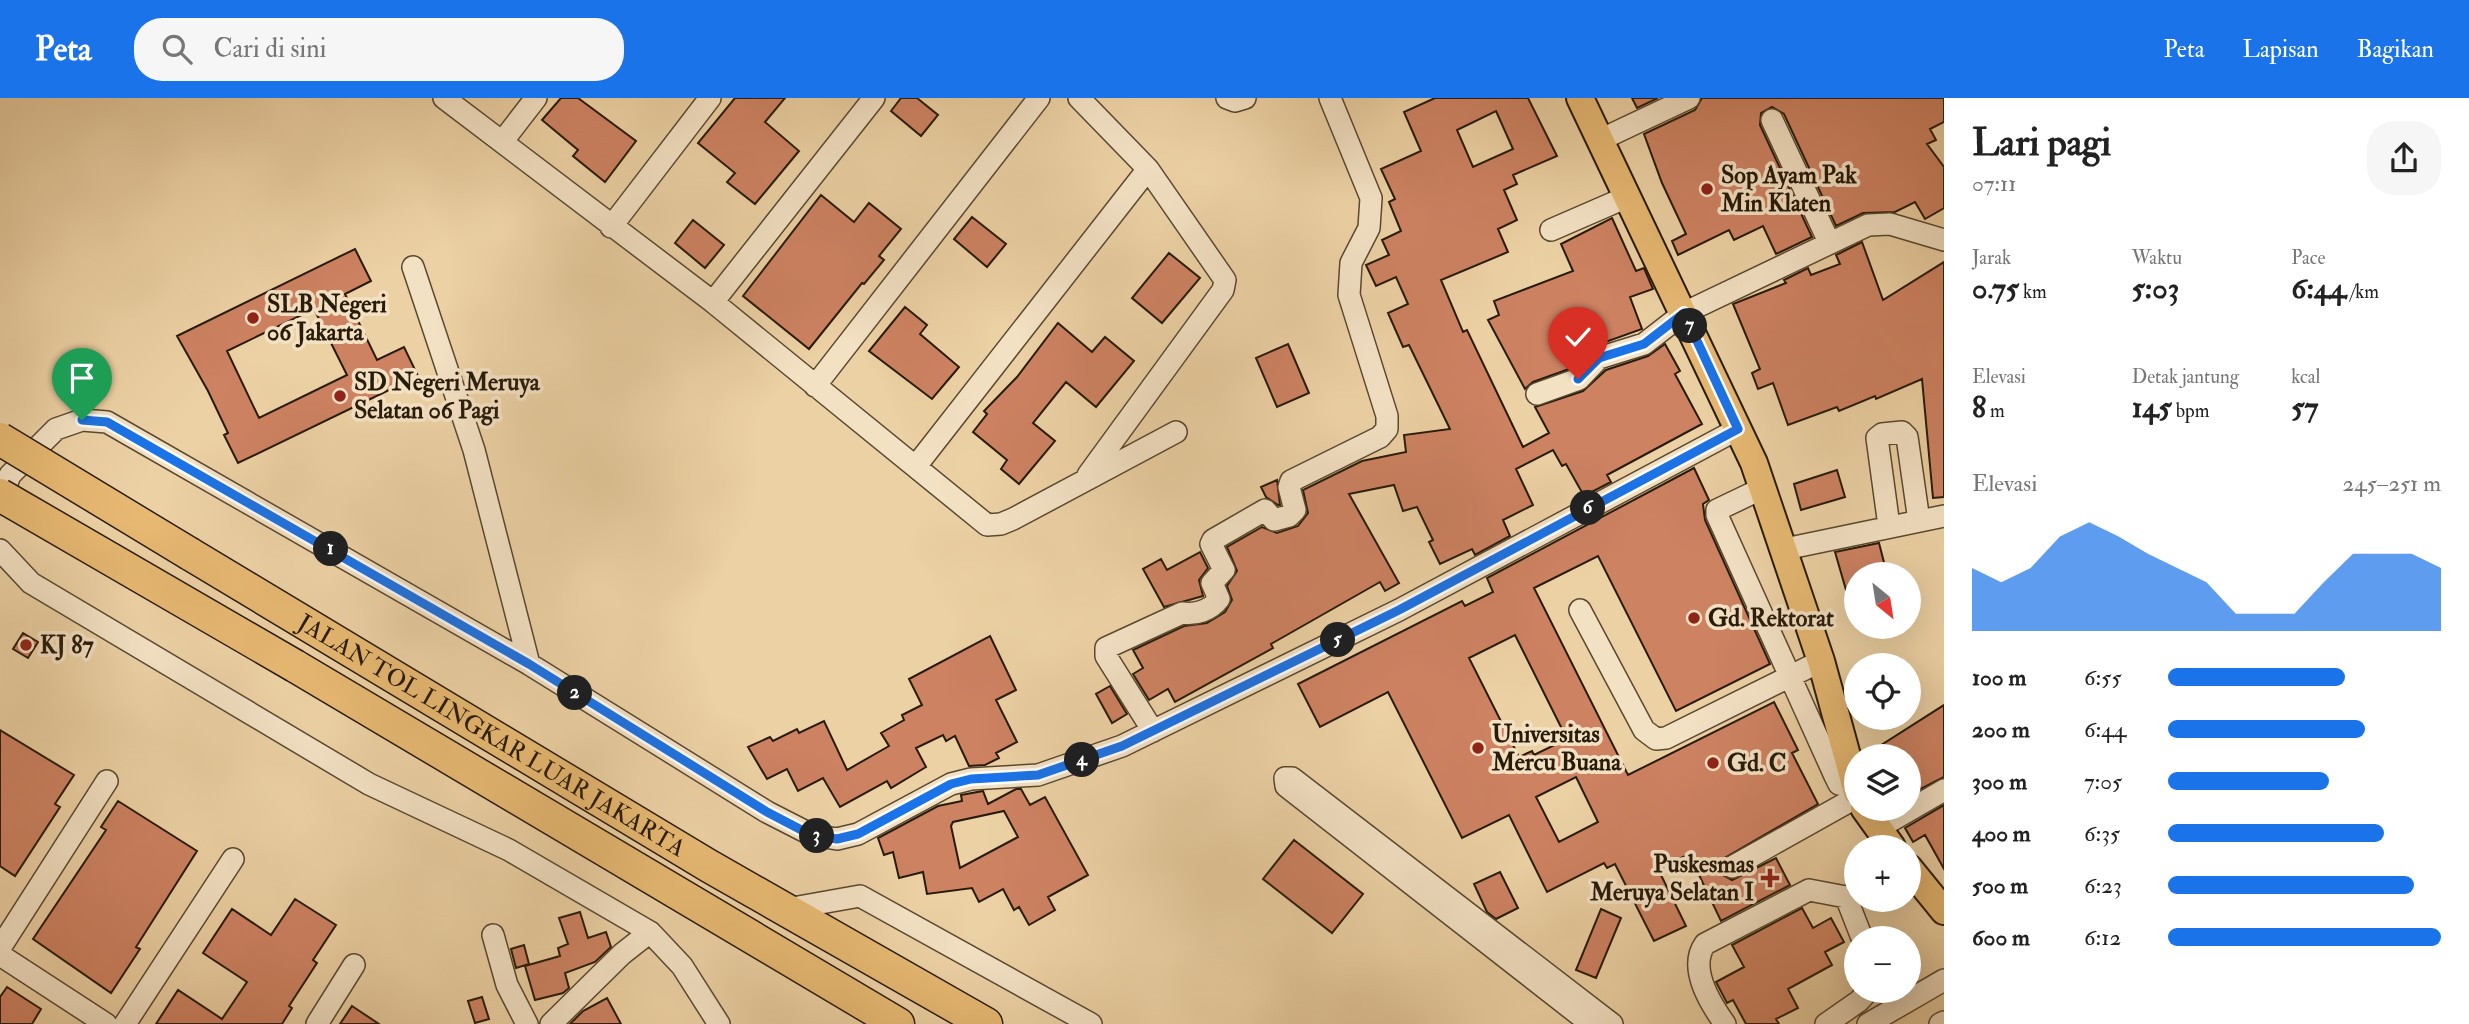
<!DOCTYPE html>
<html lang="id">
<meta charset="utf-8">
<style>
body{margin:0;font-family:"IM FELL Double Pica",serif;background:#f6f6f6;color:#222;height:100vh;display:flex;flex-direction:column;font-size:26px;white-space:nowrap}
*{box-sizing:border-box;margin:0}
p{font-size:23px;color:#767676}
.icon{flex:none;width:38px;height:38px;fill:none;stroke:currentColor;stroke-width:2;stroke-linecap:round;stroke-linejoin:round}
.map{position:relative;flex:1;overflow:hidden}
.details{display:flex;flex-direction:column;background:#fff;width:525px}
.details>*{flex:none}
.needle{width:46px;rotate:150deg}
.tools{position:absolute;left:1844px;top:464px;display:grid;gap:14px}
.tools a{display:grid;place-items:center;width:77px;height:77px;border-radius:50%;background:#fff;box-shadow:0 7px 28px #0002;font-size:35px}
.pin{position:absolute;display:grid;place-items:center;width:60px;height:60px;color:#fff;margin:-72px -30px;border-radius:50% 50% 50% 0;rotate:-45deg;box-shadow:0 0 7px #0007}
.pin .icon{rotate:45deg}
.km{position:absolute;width:35px;height:35px;margin:-18px;border-radius:50%;background:#222;color:#fff;font-size:19px;line-height:35px;text-align:center}
.round{display:grid;place-items:center;flex:none;width:74px;height:74px;border-radius:28px;background:#f6f6f6}
.overview{display:flex;align-items:center;justify-content:space-between;height:119px;padding:0 28px}
h1{font-size:38px;font-weight:700;line-height:52px}
.metrics{display:grid;grid-template-columns:repeat(3,1fr);gap:10px;height:119px;padding:7px 28px}
.metrics div{display:grid;align-content:center}
.metrics b{font-size:30px;font-weight:700}
.metrics small{font-size:19px;font-weight:400}
.metrics p{font-size:19px}
.chart{height:196px;padding:14px 28px}
.chart p{display:flex;justify-content:space-between}
.chart svg{width:100%;height:126px;margin-top:7px;fill:#1a73e8;opacity:.7}
ul{padding:0 28px;list-style:none;font-size:23px}
li{display:grid;grid-template-columns:112px 84px 1fr;align-items:center;height:52px}
li i{height:18px;border-radius:9px;background:#1a73e8}
header{display:flex;align-items:center;gap:42px;box-sizing:border-box;height:98px;padding:0 35px;background:#1a73e8;color:#fff}
header strong{font-size:33px}
nav{display:flex;gap:38px;margin-inline-start:auto;font-size:24px}
.search{width:490px;height:63px;background:#f6f6f6;display:flex;align-items:center;gap:18px;box-sizing:border-box;padding:0 24px;border-radius:28px;color:#767676;font-size:26px}
main{display:flex;flex:1;min-height:0}
.map>svg:first-child{display:block}
.building{fill:#cd8262;stroke:#281b0a;stroke-width:2;fill-rule:evenodd}
.lines{fill:none;stroke-linecap:round;stroke-linejoin:round}
.minor-casing{stroke:#594830;stroke-width:24}
.major-casing{stroke:#281b0a;stroke-width:30}
.highway-casing{stroke:#281b0a;stroke-width:35}
.minor{stroke:#f3e1c4;stroke-width:21}
.major{stroke:#e6b872;stroke-width:26}
.highway{stroke:#e6b872;stroke-width:32}
.highway-bridge-casing{stroke:#281b0a;stroke-width:35;stroke-linecap:butt}
.highway-bridge{stroke:#e6b872;stroke-width:32}
.route-casing{stroke:#fff;stroke-width:14}
.route{stroke:#1a73e8;stroke-width:9}
.poi-dot{fill:#8f2418;stroke:#f3e1c4;stroke-width:2.5}
.labels{text-anchor:middle;dominant-baseline:central;stroke-width:7;stroke-linejoin:round;paint-order:stroke}
.poi-label{font-size:24px;font-weight:bold;fill:#281b0a;stroke:#f3e1c4;text-anchor:start}
.street-label{font-size:24px;fill:#281b0a;stroke:#f3e1c4}
</style>
<header>
<strong>Peta</strong>
<div class="search"><svg class="icon" aria-label="search" viewBox="0 0 24 24"><circle cx="10" cy="10" r="6"/><path d="M15 15l6 6"/></svg>Cari di sini</div>
<nav><a>Peta</a><a>Lapisan</a><a>Bagikan</a></nav>
</header>
<main>
<div class="map">
<svg width="1944" height="926" viewBox="0 0 1944 926">
<rect width="100%" height="100%" fill="#ecd1a4"/>
<filter id="stains"><feTurbulence type="fractalNoise" baseFrequency=".00286" numOctaves="4"/><feColorMatrix values="0 0 0 0 .2 0 0 0 0 .09 0 0 0 0 .02 0 0 0 .5 -.17"/></filter>
<radialGradient id="worn" r=".72"><stop offset=".6" stop-color="#630" stop-opacity="0"/><stop offset="1" stop-color="#630" stop-opacity=".3"/></radialGradient>
<path class="building" d="M561 0H578L636 43 605 84 573 58 578 52 542 22Z
M735 0H785L765 24 799 53 755 106 727 84 735 75 698 45Z
M901 0H917L938 17 921 38 891 13Z
M1435 0H1528L1557 58 1513 77 1517 86 1504 92 1517 122 1498 131 1508 154 1441 182 1463 234 1467 232 1523 349 1549 335 1535 309 1583 293 1606 272 1648 258 1665 246 1680 273 1675 276 1702 326 1607 377 1611 384 1584 398 1566 366 1562 368 1553 352 1516 371 1533 407 1503 422 1510 438 1475 457 1472 451 1440 466 1429 444 1433 442 1417 409 1403 413 1394 387 1349 396 1399 485 1385 493 1380 484 1271 546 1273 550 1175 604 1168 591 1149 602 1133 576 1143 570 1133 552 1184 528 1207 525 1225 514 1232 502 1227 488 1237 473 1227 449 1262 429 1277 435 1298 428 1308 415 1303 392 1362 363 1406 354 1404 337 1450 331 1409 247 1403 249 1388 215 1408 206 1396 179 1376 188 1366 167 1389 157 1382 142 1401 133 1389 104 1395 101 1381 71 1421 53 1404 14ZM1496 13 1513 51 1473 69 1457 32Z
M1632 0H1658L1637 10Z
M1702 0H1944V24L1930 31 1936 42 1927 46 1944 69V110L1925 121 1915 104 1895 114 1863 115 1836 128 1784 16 1772 9 1761 15 1760 27 1812 139 1776 156 1763 128 1734 142 1729 132 1678 157 1672 143 1686 136 1662 85 1644 36 1695 12Z
M821 97 854 124 869 105 901 131 879 158 884 162 864 186 862 185 809 251 743 198Z
M972 119 1006 146 987 169 954 141Z
M1612 120 1636 173 1644 170 1653 191 1630 199 1642 231 1594 248 1572 270 1533 284 1525 291 1488 222 1499 217 1494 203 1573 173 1561 146Z
M693 122 724 147 705 170 675 145Z
M1862 144 1883 202 1944 164V399L1933 400 1922 281 1876 301 1875 298 1839 313 1837 309 1788 327 1773 285 1758 291 1752 275 1760 271 1733 206 1786 185 1784 182 1808 170 1811 177 1840 166 1836 157Z
M355 151 371 183 345 196 377 262 404 249 418 278 238 365 224 337 228 335 208 293 177 238ZM314 211 347 277 259 320 227 253Z
M1169 155 1200 180 1162 225 1132 200Z
M905 209 927 227 920 236 959 269 932 301 869 253Z
M1058 225 1092 254 1105 239 1134 263 1096 309 1066 284 1033 325 1055 343 1019 386 1001 371 1007 362 973 334 987 316 984 313 1017 279Z
M1288 246 1309 295 1277 309 1256 260Z
M1694 370 1709 402 1703 406 1705 422 1770 566 1676 613 1598 458 1534 490 1628 677 1774 604 1798 652 1792 655 1818 706 1721 762V776L1732 782 1776 760 1790 787 1721 823 1689 756 1658 771 1686 828 1654 843 1615 766 1607 770 1604 765 1547 794 1509 717 1462 740 1388 594 1320 629 1298 586 1462 503 1465 508 1493 494 1487 480ZM1515 537 1567 641 1534 657 1532 653 1519 659 1469 560ZM1576 679 1598 724 1559 744 1536 699Z
M1837 372 1845 399 1801 412 1794 386Z
M1277 382 1280 407H1278L1266 399 1261 389Z
M1879 445 1887 476H1857V515L1853 516 1835 454Z
M1200 454 1208 470 1199 482 1203 498 1164 509 1143 471 1161 461 1167 472Z
M23 535 38 544 28 560 13 551Z
M990 538 1016 592 996 602 1017 644 996 655 999 660 985 667 969 668 955 638 946 643 943 637 916 650 926 669 891 690 887 683 840 709 823 680 798 693 787 671 767 681 748 649 770 639 773 643 797 631 799 635 824 623 847 672 889 648 881 635 904 622 902 617 922 607 909 581Z
M1110 588 1127 616 1112 625 1096 596Z
M1944 607V679L1909 697V658H1864Z
M0 632 74 677 55 706 60 709 15 778 0 768Z
M1016 691H1021L1030 707 1045 699 1088 777 1048 799 1055 812 1029 827 1019 809 1014 812 1003 791 979 804 972 790 927 796 923 774 899 780 893 754 884 757 878 740 938 708 962 703 961 697 983 693 988 706ZM1004 713 1018 739 960 770 951 728 953 724Z
M118 703 197 753 136 849 140 851 111 895 33 841 106 732 101 729Z
M1944 707V771L1925 737 1913 744 1905 730Z
M1294 742 1363 796 1332 835 1263 781Z
M1500 774 1518 810 1496 821 1487 814 1474 786Z
M295 801 336 827 313 862 317 865 289 908 292 910 282 926H156L178 892 222 921 247 884 203 855 232 811 271 837Z
M1802 810 1813 830 1831 820 1844 844 1825 854 1832 867 1788 891 1798 910 1776 921 1779 926H1746L1733 902 1727 905 1716 884 1744 869 1732 847Z
M1601 811 1621 820 1596 880 1576 872Z
M580 814 588 840 606 834 611 849 595 864 565 875 569 890 563 895 535 902 525 868 560 858 558 850 568 846 559 820Z
M524 847 529 866 516 870 511 851Z
M7 889 41 911 32 926H0V899Z
M482 899 489 921 475 925 468 903Z
M607 900 621 926H570L583 913Z
M352 908 379 926H340Z"/>
<g class="lines">
<defs>
<path id="minor" d="M444 0 713 204 987 427 1001 426 1013 421 1176 334
M1079 0 1148 71 1225 182 1223 192 1088 377
M1227 0 1235 3 1245 0
M1772 22 1829 144
M1602 41 1689 0
M502 44 536 0
M611 129 710 0
M1551 132 1627 99
M413 169 474 352 529 566
M713 204 874 0
M815 288 1039 0
M1537 296 1579 281 1599 260 1644 246 1684 215 1868 127 1890 126 1944 142
M916 368 1148 71
M1763 390 1717 412V417L1835 678 1839 686 1856 690
M0 404 10 377 56 331 82 322 107 324 529 566 767 714 812 737 837 741 858 736 951 686 971 681 1038 677 1122 648 1399 512 1738 331
M1889 428 1877 340 1882 336 1902 334 1907 339 1919 423
M1785 451 1944 418
M0 452 31 485 369 686 509 752 650 834 682 868 719 926
M1580 512 1644 632 1656 641 1666 640 1821 563
M1153 633 1106 558V550L1182 515C1195 517 1210 513 1219 501L1212 485 1224 472 1211 446 1213 442 1265 412 1274 422 1289 418 1295 412 1289 389 1291 383 1380 339 1387 331V318L1349 197 1351 165 1369 130 1371 100 1330 0
M1877 731 1944 692
M1732 769 1857 699
M1857 796 1846 799 1862 840
M787 811 860 798 1091 926
M493 837 507 887 527 926
M0 850 107 683
M0 857 106 926
M125 926 233 761
M317 926 354 867
M551 926 622 856 650 834
M1591 926 1286 688 1285 680H1292L1612 926
M1725 926C1710 905 1688 870 1705 846L1809 792 1846 799
M1826 926 1859 903 1869 892
M1868 926 1944 882
M1940 926 1944 924"/>
<path id="major" d="M1580 0 1754 365 1821 563 1857 694
M1864 710 1892 749
M1909 770 1944 813"/>
<g id="highway">
<path id="s1" d="M190 456 709 768 986 926"/>
<path d="M295 568 898 926"/>
</g>
</defs>
<use href="#minor" class="minor-casing"/>
<use href="#major" class="major-casing"/>
<use href="#highway" class="highway-casing"/>
<use href="#minor" class="minor"/>
<use href="#major" class="major"/>
<use href="#highway" class="highway"/>
<defs>
<path id="highway-bridge" d="M0 341 190 456
M0 397 295 568"/>
</defs>
<use href="#highway-bridge" class="highway-bridge-casing"/>
<use href="#highway-bridge" class="highway-bridge"/>
</g>
<g class="lines">
<defs>
<path id="route" d="M82 322 107 324 529 566 767 714 811 737 837 741 858 736 951 686 971 681 1038 677 1122 648 1399 512 1738 331 1684 215 1644 246 1599 260 1578 281"/>
</defs>
<use href="#route" class="route-casing"/>
<use href="#route" class="route"/>
</g>
<g class="poi-dot">
<circle cx="1707" cy="91" r="7"/>
<circle cx="253" cy="220" r="7"/>
<circle cx="340" cy="298" r="7"/>
<circle cx="1694" cy="520" r="7"/>
<circle cx="26" cy="547" r="7"/>
<circle cx="1478" cy="650" r="7"/>
<circle cx="1713" cy="665" r="7"/>
<path d="M1766.5 769.5h7v7h7v7h-7v7h-7v-7h-7v-7h7z"/>
</g>
<g class="labels">
<g class="poi-label">
<text x="1721" y="77">Sop Ayam Pak<tspan x="1721" dy="28">Min Klaten</tspan></text>
<text x="267" y="206">SLB Negeri<tspan x="267" dy="28">06 Jakarta</tspan></text>
<text x="354" y="284">SD Negeri Meruya<tspan x="354" dy="28">Selatan 06 Pagi</tspan></text>
<text x="1708" y="520">Gd. Rektorat</text>
<text x="40" y="547">KJ 87</text>
<text x="1492" y="636">Universitas<tspan x="1492" dy="28">Mercu Buana</tspan></text>
<text x="1727" y="665">Gd. C</text>
<text x="1754" y="766" text-anchor="end">Puskesmas<tspan x="1754" dy="28">Meruya Selatan I</tspan></text>
</g>
<g class="street-label">
<text stroke="none"><textPath href="#s1" startOffset="352">JALAN TOL LINGKAR LUAR JAKARTA</textPath></text>
</g>
</g>
<rect width="100%" height="100%" filter="url(#stains)"/>
<rect width="100%" height="100%" fill="url(#worn)"/>
</svg>
<div class="tools">
<a><svg class="needle" viewBox="-14 -14 28 28"><path d="M0-13l5 13h-10z" fill="#e53935"/><path d="M0 13l5-13h-10z" fill="#767676"/></svg></a>
<a><svg class="icon" aria-label="locate" viewBox="0 0 24 24"><circle cx="12" cy="12" r="6"/><path d="M12 2v4M12 18v4M2 12h4M18 12h4"/></svg></a>
<a><svg class="icon" aria-label="layers" viewBox="0 0 24 24"><path d="M12 4l9 5-9 5-9-5zM3 14l9 5 9-5"/></svg></a>
<a>+</a>
<a>−</a>
</div>
<div class="pin" style="left:82px;top:322px;background:#1e9e55"><svg class="icon" aria-label="arrive" viewBox="0 0 24 24"><path d="M6 21V4h12l-3 4 3 4H6"/></svg></div>
<div class="pin" style="left:1578px;top:281px;background:#d93025"><svg class="icon" aria-label="check" viewBox="0 0 24 24"><path d="M5 12l5 5 9-10"/></svg></div>
<b class="km" style="left:331px;top:451px">1</b>
<b class="km" style="left:575px;top:595px">2</b>
<b class="km" style="left:817px;top:738px">3</b>
<b class="km" style="left:1082px;top:662px">4</b>
<b class="km" style="left:1338px;top:542px">5</b>
<b class="km" style="left:1588px;top:410px">6</b>
<b class="km" style="left:1690px;top:228px">7</b>
</div>
<section class="details">
<div class="overview"><div><h1>Lari pagi</h1><p>07:11</p></div><a class="round"><svg class="icon" aria-label="share" viewBox="0 0 24 24"><path d="M12 15V3M7 8l5-5 5 5M5 13v7h14v-7"/></svg></a></div>
<div class="metrics">
<div><p>Jarak</p><b>0.75<small> km</small></b></div>
<div><p>Waktu</p><b>5:03</b></div>
<div><p>Pace</p><b>6:44<small> /km</small></b></div>
</div>
<div class="metrics">
<div><p>Elevasi</p><b>8<small> m</small></b></div>
<div><p>Detak jantung</p><b>145<small> bpm</small></b></div>
<div><p>kcal</p><b>57</b></div>
</div>
<div class="chart"><p><span>Elevasi</span>245–251 m</p>
<svg viewBox="0 0 160 44" preserveAspectRatio="none"><path d="M0 44V22L10 27L20 22L30 11L40 6L50 11L60 17L70 22L80 27L90 38L100 38L110 38L120 27L130 17L140 17L150 17L160 22V44z"/></svg>
</div>
<ul>
<li><b>100 m</b>6:55<i style="width:65%"></i></li>
<li><b>200 m</b>6:44<i style="width:72%"></i></li>
<li><b>300 m</b>7:05<i style="width:59%"></i></li>
<li><b>400 m</b>6:35<i style="width:79%"></i></li>
<li><b>500 m</b>6:23<i style="width:90%"></i></li>
<li><b>600 m</b>6:12<i style="width:100%"></i></li>
</ul>
</section>
</main>
